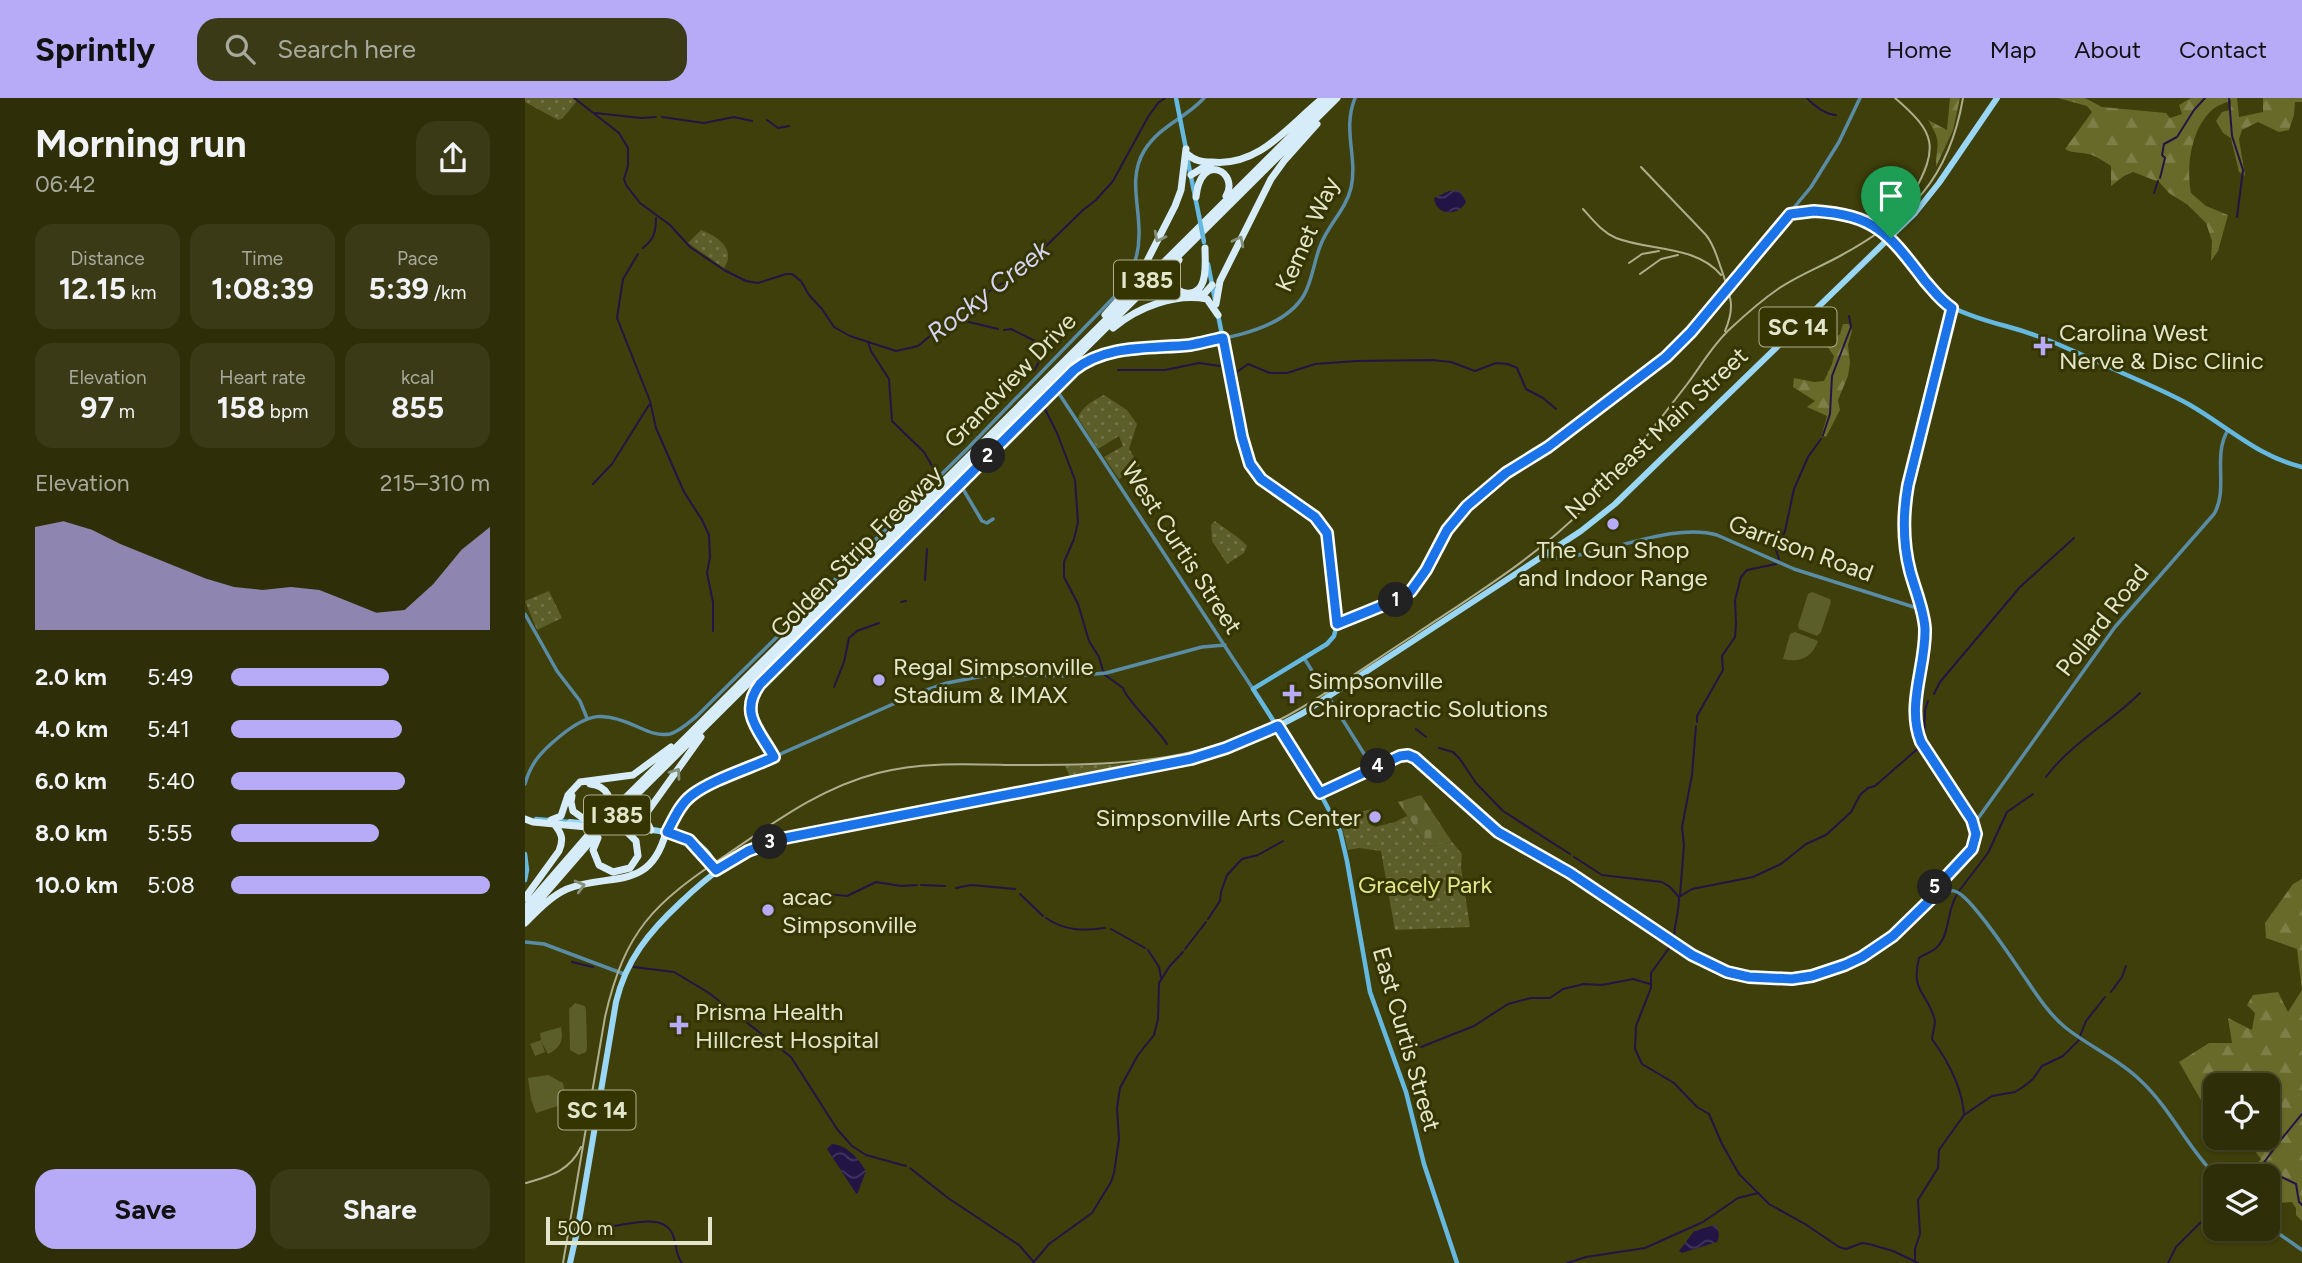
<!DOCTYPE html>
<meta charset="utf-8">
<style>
body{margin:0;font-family:Figtree,sans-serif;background:#3a3b16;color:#f1f3f6;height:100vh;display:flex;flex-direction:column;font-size:26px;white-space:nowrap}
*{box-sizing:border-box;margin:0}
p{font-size:23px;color:#a7a99c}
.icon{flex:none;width:38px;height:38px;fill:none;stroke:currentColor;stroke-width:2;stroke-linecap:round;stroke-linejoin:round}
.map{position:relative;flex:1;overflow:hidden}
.sheet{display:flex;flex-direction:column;background:#2e2f08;width:525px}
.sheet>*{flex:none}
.fabs{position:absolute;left:1678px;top:975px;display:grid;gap:14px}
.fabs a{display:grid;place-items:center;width:77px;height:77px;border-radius:14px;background:#2e2f08;box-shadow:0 2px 5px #0004,0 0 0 2px #494a29;font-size:35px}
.scale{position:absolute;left:21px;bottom:18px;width:166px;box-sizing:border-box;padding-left:7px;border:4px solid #e4e6cc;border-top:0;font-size:19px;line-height:24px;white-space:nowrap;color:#e4e6cc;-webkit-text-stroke:5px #343500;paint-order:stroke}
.pin{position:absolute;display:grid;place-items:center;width:60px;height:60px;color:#fff;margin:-72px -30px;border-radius:50% 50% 50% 0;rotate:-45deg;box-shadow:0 0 7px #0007}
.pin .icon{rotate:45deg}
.km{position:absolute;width:35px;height:35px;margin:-18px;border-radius:50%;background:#222;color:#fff;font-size:19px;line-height:35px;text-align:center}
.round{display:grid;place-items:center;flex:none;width:74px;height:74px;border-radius:21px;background:#3a3b16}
.summary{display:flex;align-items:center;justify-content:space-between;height:119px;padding:0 35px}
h1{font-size:38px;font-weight:700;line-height:52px}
.metrics{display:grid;grid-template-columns:repeat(3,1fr);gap:10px;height:119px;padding:7px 35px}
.metrics div{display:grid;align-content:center;border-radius:18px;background:#3a3b16;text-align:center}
.metrics b{font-size:30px;font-weight:700}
.metrics small{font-size:19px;font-weight:400}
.metrics p{font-size:19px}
.chart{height:196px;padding:14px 35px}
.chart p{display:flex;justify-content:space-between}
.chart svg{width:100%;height:126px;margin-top:7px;fill:#b7abf8;opacity:.7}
.cta{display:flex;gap:14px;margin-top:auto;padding:14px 35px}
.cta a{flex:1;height:80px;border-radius:21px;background:#b7abf8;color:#111;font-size:28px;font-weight:700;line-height:80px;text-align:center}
.cta a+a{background:#3a3b16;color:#f1f3f6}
ul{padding:0 35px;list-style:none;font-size:23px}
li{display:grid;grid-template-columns:112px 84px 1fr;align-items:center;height:52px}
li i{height:18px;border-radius:9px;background:#b7abf8}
header{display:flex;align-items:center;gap:42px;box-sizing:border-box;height:98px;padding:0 35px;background:#b7abf8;color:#111}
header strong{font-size:33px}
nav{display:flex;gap:38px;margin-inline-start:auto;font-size:24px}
.search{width:490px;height:63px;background:#3a3b16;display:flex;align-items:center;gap:18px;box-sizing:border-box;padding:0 24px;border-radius:21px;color:#a7a99c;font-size:26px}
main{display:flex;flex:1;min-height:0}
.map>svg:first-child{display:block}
.grass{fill:#5c5e2a}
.forest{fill:url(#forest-firs)}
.cemetery{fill:url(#cemetery-stones)}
.park{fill:url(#park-dots)}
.water{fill:url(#water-waves)}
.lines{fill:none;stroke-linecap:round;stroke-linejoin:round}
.stream{stroke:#221546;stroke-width:2}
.tertiary{stroke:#5a8ca5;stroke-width:3.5}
.secondary{stroke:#65b9e1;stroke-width:4.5}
.primary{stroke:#9ad6f5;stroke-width:6}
.motorway{stroke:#d6edf9;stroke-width:7}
.rail{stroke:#adaf8c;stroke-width:2}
.secondary-bridge{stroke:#65b9e1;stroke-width:4.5}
.primary-bridge{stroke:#9ad6f5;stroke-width:6}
.motorway-bridge{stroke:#d6edf9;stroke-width:7}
.oneway{stroke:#85917c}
.route-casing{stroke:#fff;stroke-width:14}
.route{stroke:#1a73e8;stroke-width:9}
.poi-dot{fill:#b7abf8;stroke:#343500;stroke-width:2.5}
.labels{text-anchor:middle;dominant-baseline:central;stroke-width:6;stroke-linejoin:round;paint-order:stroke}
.shield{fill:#343500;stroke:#afb18f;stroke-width:2}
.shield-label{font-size:23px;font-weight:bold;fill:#e4e6cc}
.street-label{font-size:24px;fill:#e4e6cc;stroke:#343500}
.poi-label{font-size:24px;fill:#e4e6cc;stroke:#343500;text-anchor:start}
.park-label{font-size:24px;fill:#e4e88b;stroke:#343500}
.water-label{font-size:26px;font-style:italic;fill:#d6d3f5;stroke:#343500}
</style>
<header>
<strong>Sprintly</strong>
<div class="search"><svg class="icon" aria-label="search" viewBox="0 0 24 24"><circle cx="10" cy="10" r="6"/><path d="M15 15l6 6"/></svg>Search here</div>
<nav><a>Home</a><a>Map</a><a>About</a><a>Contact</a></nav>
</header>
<main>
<section class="sheet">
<div class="summary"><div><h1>Morning run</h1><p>06:42</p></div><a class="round"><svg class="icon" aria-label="share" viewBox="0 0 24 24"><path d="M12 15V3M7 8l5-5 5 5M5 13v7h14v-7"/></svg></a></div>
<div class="metrics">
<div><p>Distance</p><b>12.15<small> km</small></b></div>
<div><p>Time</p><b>1:08:39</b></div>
<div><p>Pace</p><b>5:39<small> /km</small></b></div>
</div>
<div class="metrics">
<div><p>Elevation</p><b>97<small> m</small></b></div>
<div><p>Heart rate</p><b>158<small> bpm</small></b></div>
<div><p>kcal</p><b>855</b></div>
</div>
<div class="chart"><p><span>Elevation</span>215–310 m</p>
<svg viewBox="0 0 160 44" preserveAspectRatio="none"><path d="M0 44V8L10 6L20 9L30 14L40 18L50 22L60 26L70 29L80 30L90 29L100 30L110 34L120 38L130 37L140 28L150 16L160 8V44z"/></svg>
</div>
<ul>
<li><b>2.0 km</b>5:49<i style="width:61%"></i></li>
<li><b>4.0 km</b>5:41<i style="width:66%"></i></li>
<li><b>6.0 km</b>5:40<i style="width:67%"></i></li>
<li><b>8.0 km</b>5:55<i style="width:57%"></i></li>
<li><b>10.0 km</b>5:08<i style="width:100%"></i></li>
</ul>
<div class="cta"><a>Save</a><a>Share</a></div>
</section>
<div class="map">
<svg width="1777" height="1165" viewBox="0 0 1777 1165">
<defs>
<pattern id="forest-firs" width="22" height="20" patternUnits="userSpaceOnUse" patternTransform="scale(1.75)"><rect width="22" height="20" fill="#686a2a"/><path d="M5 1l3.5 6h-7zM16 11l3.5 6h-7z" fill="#7d7f48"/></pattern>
<pattern id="cemetery-stones" width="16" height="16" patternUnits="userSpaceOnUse" patternTransform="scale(1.75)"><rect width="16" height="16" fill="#5c5e2a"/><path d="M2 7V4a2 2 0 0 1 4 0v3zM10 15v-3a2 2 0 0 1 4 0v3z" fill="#737548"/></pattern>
<pattern id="park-dots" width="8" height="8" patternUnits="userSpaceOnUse" patternTransform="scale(1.75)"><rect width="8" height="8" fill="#5c5e2a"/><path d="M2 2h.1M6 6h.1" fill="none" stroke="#737548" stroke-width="1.8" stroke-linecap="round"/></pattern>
<pattern id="water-waves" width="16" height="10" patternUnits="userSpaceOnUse" patternTransform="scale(1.75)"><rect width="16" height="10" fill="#221546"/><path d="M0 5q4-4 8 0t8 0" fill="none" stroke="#423760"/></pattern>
</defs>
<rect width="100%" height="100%" fill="#3e3f0a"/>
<path class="grass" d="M1287 494 1305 501 1306 504 1296 534 1292 538 1274 531 1273 527 1283 496Z
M1270 534 1293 543C1287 560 1274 565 1258 561L1265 536Z
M50 905 60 908 61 912 62 949 61 954 54 957 45 952 44 911Z
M36 929C39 943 35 950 23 956L16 943 20 954 10 958 5 946 16 942 15 935Z
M23 977 38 985 42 1005 11 1015 6 1001 3 980Z"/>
<path class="forest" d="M1425 0H1435L1428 32 1411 69C1411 43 1418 47 1403 22L1422 32Z
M1533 0H1560L1577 9 1641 15 1645 20 1657 16 1654 7 1666 0H1712L1714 19 1738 14V0H1777V4H1770L1769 17 1764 32 1754 34 1733 24 1717 32 1714 41 1720 78 1714 74 1706 40 1698 35 1691 23 1697 14 1705 12 1706 2C1700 5 1691 8 1687 12 1666 31 1661 69 1666 95L1681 108 1703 117 1693 153 1686 163 1687 143 1681 125 1663 107 1644 95 1634 84 1608 74 1599 78 1586 88V68C1578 63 1569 56 1558 55 1550 54 1547 55 1540 51L1567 14 1562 8Z
M1318 226H1324L1327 233 1323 247 1325 265 1323 278 1313 302 1315 312 1301 339 1297 336 1302 318 1282 309 1290 303 1268 289 1269 280 1289 284 1299 283 1307 266 1309 258 1302 248 1315 236Z
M1777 781V1123L1771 1117V1110L1767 1104 1755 1105 1743 1116V1078H1721L1736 1061 1720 1040H1743V987H1690V1021H1687L1654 964 1684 945H1707L1703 920 1727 932 1730 915 1722 907 1728 897 1753 894 1763 914 1777 892 1772 851 1741 840 1740 825 1768 786Z"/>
<path class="cemetery" d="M896 697 927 744 903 749 873 704Z"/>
<path class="park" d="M0 0H48L52 3 37 21 33 22 0 4Z
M176 132C192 138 212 151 199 170L163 145Z
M579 297 602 312 612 326 604 351 615 368 594 381 579 359 598 348 594 338 573 351 553 320C556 309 569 302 579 297Z
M690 423C699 430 716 440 722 448L719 455 702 466 687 443 686 427Z
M24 493 37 520 12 532 0 503Z
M609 666 608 669 549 680 544 677 540 668Z
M847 711 848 713 841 716 844 726 850 729 870 724 882 718 903 749 927 744 937 756 936 770 945 829 870 832 856 753 834 750 823 752 817 729 826 726 824 716Z"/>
<path class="water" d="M924 93H935L941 104C933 119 911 118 909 100Z
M307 1046C322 1047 334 1061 341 1073L332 1097 302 1051Z
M1190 1127C1194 1131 1195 1138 1192 1144L1157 1155 1154 1153 1169 1133Z"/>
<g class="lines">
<path class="stream" d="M49 0 94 35 103 50V68L99 81 101 87 115 105 145 127 165 149 199 172 221 183 233 185 261 176H267L276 183 284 197 297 211 309 229 325 238 371 253 393 248 441 208 479 184 493 166 514 155 558 112 571 102 588 83 623 19 633 5 640 0
M1282 0C1288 7 1301 17 1311 17
M1704 0 1707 38 1718 72 1712 119
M70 15 116 20 131 19
M137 19 179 25 209 19 227 23
M242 22 253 30 264 28
M1635 80 1640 60 1637 57 1639 46 1652 39 1669 12 1680 0
M1629 95 1633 83
M118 150C129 141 131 134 131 120
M113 156 98 181 92 220 125 303 131 330 159 394 177 422 184 437 185 459 182 475 188 504V533
M426 223 444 224 473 231
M479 232 486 231 516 246 536 242
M343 244 346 253 364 281 367 323 399 354 410 373
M593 272H640L674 265 695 268
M509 273 518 257 516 246
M712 274 723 266 745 275H762L790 266 831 263 907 262 926 264 950 273 971 265 983 266 992 270 1001 291 1018 300 1031 311
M520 311 532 335 550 382 553 424 549 441 539 464V479L553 506 564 543 574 559 578 573
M1298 337 1305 316 1307 278 1326 229 1324 218
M68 386 87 366 124 307
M417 415 421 404
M1254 461 1251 452 1260 433 1269 391 1283 359 1296 341
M400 482 402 451
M376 504 381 503
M580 577 598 590C601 602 633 631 642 646
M309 589 319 564 324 540 332 533 354 525
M1409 596 1415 584 1495 489 1549 440
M1172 624V618L1198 572 1197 558 1210 539 1211 525 1210 502 1216 479 1222 472 1251 466
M891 631 901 639
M1399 644 1400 612 1403 603
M914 650 928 654 935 661 951 685 978 713 1045 756
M1521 679C1547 644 1584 626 1615 595
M1049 759 1077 777 1137 784 1145 789 1153 798
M396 787 420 788
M431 790 446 787 490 791
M1434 793 1463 755 1482 714 1508 696
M303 796 322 798 351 784 376 788 392 787
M495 796 518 818
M1155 797 1159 747 1157 729 1167 677 1171 628
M1432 797C1421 812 1426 838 1410 851 1405 855 1399 856 1394 860 1386 893 1400 892 1409 919 1412 927 1407 934 1407 941 1423 963 1437 990 1439 1016
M1154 799 1167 791 1228 779 1256 766 1281 746 1301 737 1326 714 1335 697 1343 690 1350 688 1397 647
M521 820C540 833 558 833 580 830
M683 821 695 803 696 794 702 777 717 761 733 757 758 743
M586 831 620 850
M1149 842C1149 827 1154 814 1154 800
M1147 846 1126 875V890L1111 928 1110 951 1117 966 1149 985 1172 1009 1184 1016 1197 1046 1214 1076 1244 1106 1280 1126 1314 1149 1321 1151 1337 1145 1344 1146 1368 1153 1393 1165
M660 851 681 824
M623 852 634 869 636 880
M47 864 68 869
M109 869 149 874 184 895 266 959 312 1031 327 1048 341 1057 381 1068
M1586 894 1597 879 1601 868
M1555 938 1561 923 1580 899
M896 949 949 928 983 906 1006 900H1025L1038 891 1059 886 1077 887 1108 881 1125 886
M385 1070 423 1100 494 1147 508 1163
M1735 1072H1742L1771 1086 1774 1104 1777 1107
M1729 1078 1754 1044 1777 1016
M80 1129C97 1129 134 1114 146 1133 152 1142 149 1155 157 1165
M1390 1163V1151L1395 1136 1393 1102 1413 1070 1414 1052 1439 1017 1467 998 1490 994 1498 989 1508 981 1517 968 1538 958 1554 942
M508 1165 524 1146 567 1115 586 1084 589 1075 594 1041 592 1010 595 990 613 957 629 937 633 921 634 885 644 869 658 854
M1042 1165 1061 1159 1120 1150 1178 1124 1213 1100 1233 1095
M1643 1165 1651 1149 1690 1110"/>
<path class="tertiary" d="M1267 115C1304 110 1336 116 1365 139
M531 291 728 591
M435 386 457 423 462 425 468 421
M1021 458C1031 462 1042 459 1053 457 1093 451 1152 425 1192 437L1269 471 1395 511
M0 516 32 573 55 603 62 620
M813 526 876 500 890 489 927 426 948 402 981 375 1023 350 1127 270 1166 234 1286 89 1314 44 1335 0
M779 560 848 670
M249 659C236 635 216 617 233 588L549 272 567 260 580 255C634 245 748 250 779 197 788 181 789 162 796 146 804 126 821 111 826 90 833 59 817 32 830 0
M0 686C6 664 17 653 34 639 64 614 79 613 113 629 124 634 133 638 145 636 155 633 163 625 172 618L444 349 592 196C606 179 614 160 614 137 615 108 603 80 619 53 635 27 660 21 679 0
M795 695C814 687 869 654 887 658L973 734 1039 772 1180 865C1241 894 1312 882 1365 840 1381 827 1393 808 1411 797 1418 793 1425 791 1432 794 1448 801 1489 864 1501 881 1513 899 1525 917 1541 930 1565 949 1594 961 1615 982 1646 1011 1662 1049 1691 1078
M1449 726 1590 529 1689 416C1704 391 1687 358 1703 332
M141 734C153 715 161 700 181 689L393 595 422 585 458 578 494 577 545 578 581 575 677 549 700 547
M1397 806 1446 751 1451 736 1447 722 1396 644 1393 634 1390 603 1400 528 1382 457 1380 414 1384 382 1427 210
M0 844 19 846 99 876
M1743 1128 1777 1152"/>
<path class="secondary" d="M651 0 661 51
M662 59 674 118
M1366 140 1392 173
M683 166 690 202
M1391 173C1408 209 1448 219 1484 229 1522 239 1556 257 1593 273 1617 284 1642 294 1665 307 1703 329 1734 359 1777 369
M693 217 723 362C740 398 794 405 804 442L812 526 809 538 802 546 728 591 795 695 815 733 822 763 845 894 881 994 899 1066 932 1165
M11 721 45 724
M0 756 2 772 0 782"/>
<path class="primary" d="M45 724 64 726
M91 728C126 733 179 730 191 772
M45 1165 53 1129 91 904C101 862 124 834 155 805 185 776 215 753 255 741L676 658 738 636 778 615 1056 433 1090 406 1390 115 1414 85 1472 0"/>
<path class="motorway" d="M662 56C670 63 677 64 687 64 735 69 764 27 798 0
M666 77 679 69 686 67
M671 99C676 52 715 75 701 98
M654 162C633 192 666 204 676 188 682 178 680 161 680 150
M673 198 680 195 687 187
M691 206 695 183 746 81 759 63 792 26
M580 217 605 189 620 167 650 108 656 92 661 51
M588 230C613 209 650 195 682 201L693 217
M65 686C83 688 89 702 81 717
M47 698 46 704 48 713 66 726
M0 721 8 724 62 729
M26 722 36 718 43 697 55 684 108 677 146 649
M126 732 121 722 123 713 176 639
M73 740 68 752 74 767 88 774 105 770 113 758 111 743 101 733 87 732
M0 800 34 753C39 741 37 735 28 725
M0 810 65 735 804 0
M0 819 72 736 812 0
M0 825C12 813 26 798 42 791 84 774 125 795 141 734"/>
<path class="rail" d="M1370 0C1411 35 1414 49 1388 96
M1116 69 1181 137C1190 148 1192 160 1197 173 1205 198 1211 207 1200 233
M1058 111C1068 122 1077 134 1091 140 1124 153 1171 147 1196 177
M1104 165 1117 156 1134 153
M1115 176 1136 161 1153 157
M1 1085C25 1078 45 1073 56 1049
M38 1165 80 919C100 832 128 806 201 757 250 724 295 690 353 675 396 664 440 666 484 667 580 667 669 668 756 621 802 597 845 565 889 537 952 495 1017 456 1069 400 1103 363 1133 324 1163 285 1177 266 1189 245 1206 230 1221 216 1237 202 1253 191 1272 178 1295 169 1315 158 1385 120 1424 81 1438 0"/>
<path class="secondary-bridge" d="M674 118 679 144"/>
<path class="primary-bridge" d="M66 726 91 728"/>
<path class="motorway-bridge" d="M62 729 87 732"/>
</g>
<defs><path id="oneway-chevron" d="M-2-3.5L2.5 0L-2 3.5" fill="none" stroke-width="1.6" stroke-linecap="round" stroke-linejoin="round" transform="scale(1.75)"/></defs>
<g class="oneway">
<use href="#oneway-chevron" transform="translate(634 139) rotate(117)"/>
<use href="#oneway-chevron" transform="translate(714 143) rotate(-63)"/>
<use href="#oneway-chevron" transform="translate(151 675) rotate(-55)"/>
<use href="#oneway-chevron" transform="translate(55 788) rotate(-15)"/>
</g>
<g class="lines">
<defs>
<path id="route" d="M1289 113C1351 117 1364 136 1400 183 1409 193 1415 202 1427 210L1383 387C1378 415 1378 446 1385 473 1390 492 1399 512 1400 531 1401 569 1381 607 1396 644L1447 722 1451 736 1447 751 1404 797 1407 800 1368 838 1337 859 1320 867 1287 878 1267 881 1224 879 1202 874 1167 857 1045 775 973 734 890 660 883 657 875 658 795 695 753 628 701 650 666 661 255 741 223 753 191 772 164 742 142 734C149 721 155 706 167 697 186 682 225 670 249 659 235 633 213 615 235 586L549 272C582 246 626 251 665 247 676 245 687 242 698 240L717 339 725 366 736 381 790 419 802 435 812 526 876 500 886 493 901 472 922 432 942 408 981 375 1023 349 1141 259 1166 234 1265 116Z"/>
</defs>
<use href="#route" class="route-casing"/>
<use href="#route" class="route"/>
</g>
<g class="poi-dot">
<path d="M1514.5 237.5h7v7h7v7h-7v7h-7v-7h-7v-7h7z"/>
<circle cx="1088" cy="426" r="7"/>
<circle cx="354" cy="582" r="7"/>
<path d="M763.5 585.5h7v7h7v7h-7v7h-7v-7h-7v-7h7z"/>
<circle cx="850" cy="719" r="7"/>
<circle cx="243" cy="812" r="7"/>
<path d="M150.5 916.5h7v7h7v7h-7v7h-7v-7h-7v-7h7z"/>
</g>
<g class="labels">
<g class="shield">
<rect x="589" y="162.5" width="66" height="39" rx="5"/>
<rect x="1234.5" y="209.5" width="77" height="39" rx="5"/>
<rect x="59" y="697.5" width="66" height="39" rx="5"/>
<rect x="33.5" y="992.5" width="77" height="39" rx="5"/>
</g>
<g class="shield-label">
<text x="622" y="182">I 385</text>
<text x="1273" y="229">SC 14</text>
<text x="92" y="717">I 385</text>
<text x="72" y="1012">SC 14</text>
</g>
<g class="street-label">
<text transform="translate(782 136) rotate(-66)">Kemet Way</text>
<text transform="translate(485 282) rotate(-46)">Grandview Drive</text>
<text transform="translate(1131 335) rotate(-43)">Northeast Main Street</text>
<text transform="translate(657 450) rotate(57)">West Curtis Street</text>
<text transform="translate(1276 450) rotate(20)">Garrison Road</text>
<text transform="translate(331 453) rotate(-45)">Golden Strip Freeway</text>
<text transform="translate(1577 522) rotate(-52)">Pollard Road</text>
<text transform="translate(882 941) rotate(74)">East Curtis Street</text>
</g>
<g class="poi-label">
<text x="1534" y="234">Carolina West<tspan x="1534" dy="28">Nerve &amp; Disc Clinic</tspan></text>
<text x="1088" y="451" text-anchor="middle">The Gun Shop<tspan x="1088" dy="28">and Indoor Range</tspan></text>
<text x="368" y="568">Regal Simpsonville<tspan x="368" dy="28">Stadium &amp; IMAX</tspan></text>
<text x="783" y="582">Simpsonville<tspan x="783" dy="28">Chiropractic Solutions</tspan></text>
<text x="836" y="719" text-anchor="end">Simpsonville Arts Center</text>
<text x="257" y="798">acac<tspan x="257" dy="28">Simpsonville</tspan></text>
<text x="170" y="913">Prisma Health<tspan x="170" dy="28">Hillcrest Hospital</tspan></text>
</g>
<g class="park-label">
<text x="900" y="786">Gracely Park</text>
</g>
<g class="water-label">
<text transform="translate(463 193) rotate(-38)">Rocky Creek</text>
</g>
</g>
</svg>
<div class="fabs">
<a><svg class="icon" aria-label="locate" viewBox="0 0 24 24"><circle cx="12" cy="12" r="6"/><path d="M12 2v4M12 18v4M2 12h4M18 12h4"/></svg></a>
<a><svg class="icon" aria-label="layers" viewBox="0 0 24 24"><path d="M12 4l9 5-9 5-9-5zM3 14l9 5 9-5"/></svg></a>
</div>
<div class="scale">500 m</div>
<div class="pin" style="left:1366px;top:140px;background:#1e9e55"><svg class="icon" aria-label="arrive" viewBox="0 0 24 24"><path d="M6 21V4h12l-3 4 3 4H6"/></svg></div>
<b class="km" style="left:871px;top:502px">1</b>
<b class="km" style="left:463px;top:358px">2</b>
<b class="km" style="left:245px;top:744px">3</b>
<b class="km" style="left:853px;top:668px">4</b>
<b class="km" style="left:1410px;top:789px">5</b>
</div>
</main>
